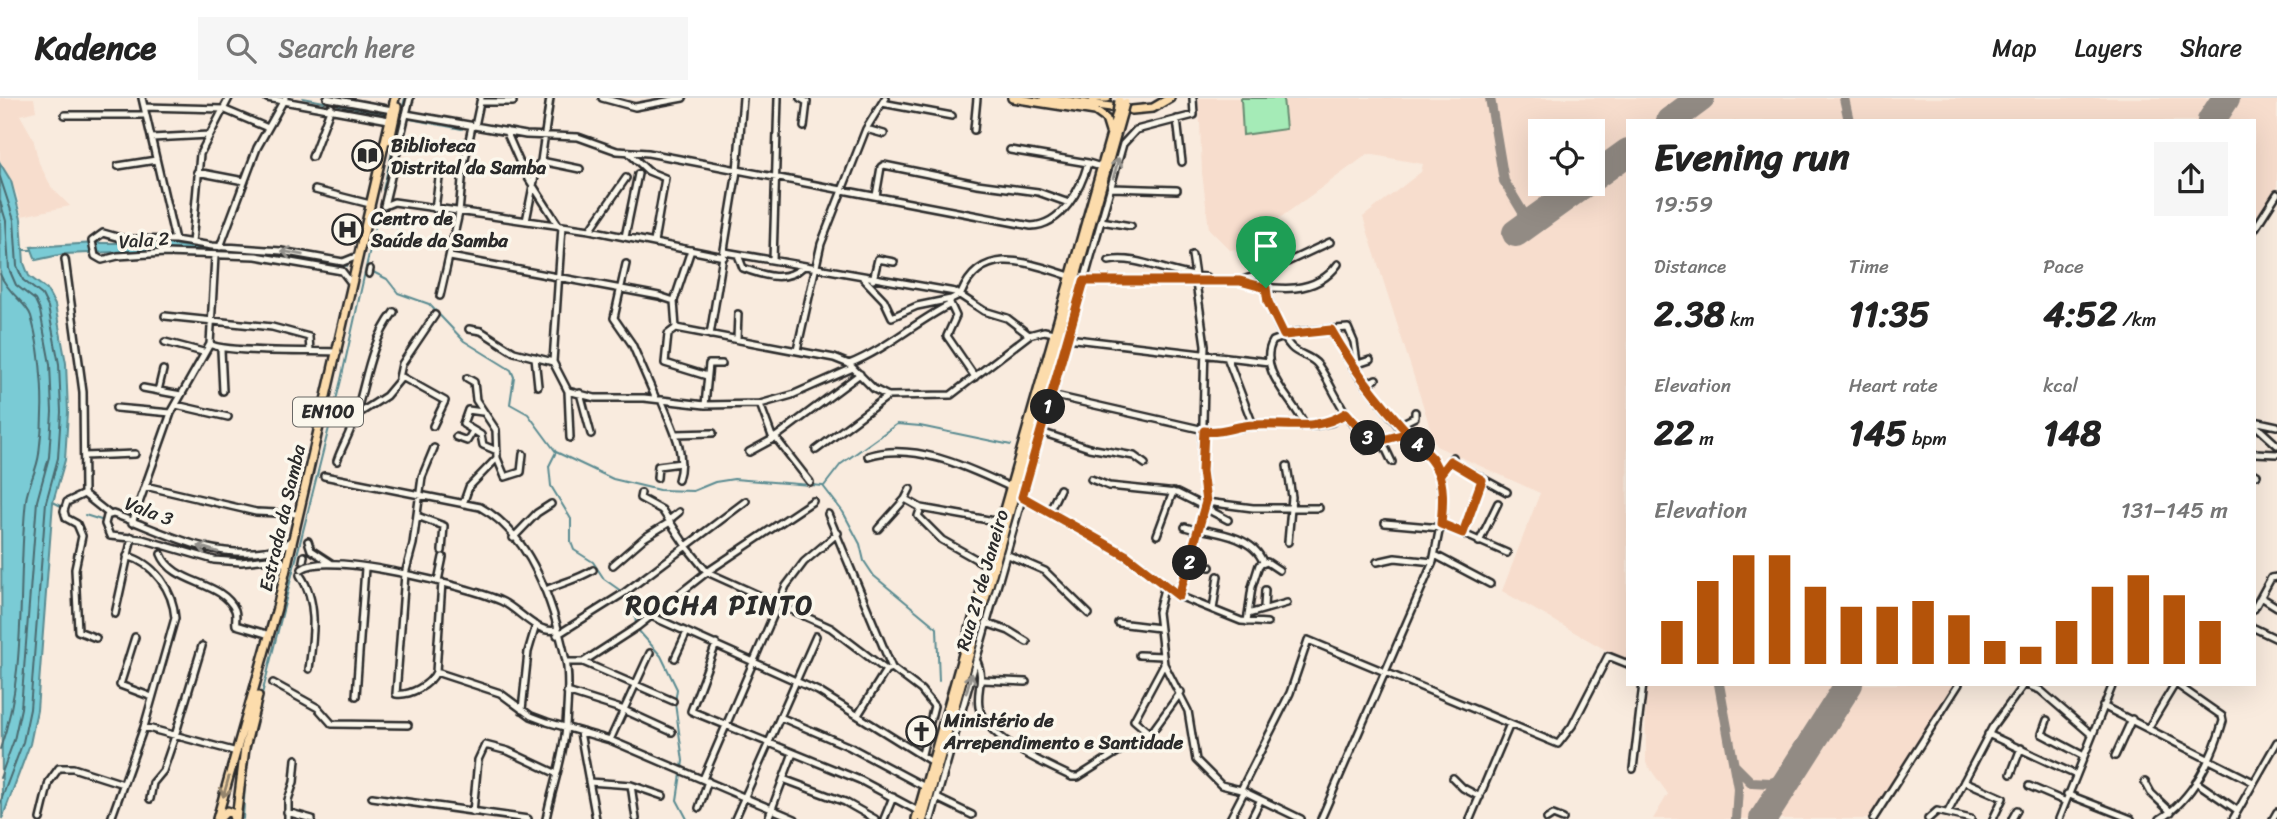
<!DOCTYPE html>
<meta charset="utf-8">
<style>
body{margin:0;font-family:Sriracha,sans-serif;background:#f6f6f6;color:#222;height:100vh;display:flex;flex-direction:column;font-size:26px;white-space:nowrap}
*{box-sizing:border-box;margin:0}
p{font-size:23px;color:#767676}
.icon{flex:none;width:38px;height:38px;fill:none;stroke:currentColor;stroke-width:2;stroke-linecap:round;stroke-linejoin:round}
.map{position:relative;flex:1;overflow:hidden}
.sheet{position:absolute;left:1626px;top:21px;width:630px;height:567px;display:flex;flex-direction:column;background:#fff;border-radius:0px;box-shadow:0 7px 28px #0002}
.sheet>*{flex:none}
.controls{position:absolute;left:1528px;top:21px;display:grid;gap:14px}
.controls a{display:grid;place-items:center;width:77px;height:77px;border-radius:0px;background:#fff;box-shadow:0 7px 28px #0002;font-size:35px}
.pin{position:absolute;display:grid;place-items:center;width:60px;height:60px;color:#fff;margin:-72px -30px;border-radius:50% 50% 50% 0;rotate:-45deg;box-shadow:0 0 7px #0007}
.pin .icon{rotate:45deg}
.km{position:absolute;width:35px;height:35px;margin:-18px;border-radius:50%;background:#222;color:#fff;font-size:19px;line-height:35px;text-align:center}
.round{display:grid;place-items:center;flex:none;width:74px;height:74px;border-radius:0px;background:#f6f6f6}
.head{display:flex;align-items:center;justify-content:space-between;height:119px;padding:0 28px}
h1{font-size:38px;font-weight:700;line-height:52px}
.figures{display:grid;grid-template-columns:repeat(3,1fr);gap:10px;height:119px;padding:7px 28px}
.figures div{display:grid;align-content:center}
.figures b{font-size:35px;font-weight:700}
.figures small{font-size:19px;font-weight:400}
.figures p{font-size:19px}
.chart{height:196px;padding:14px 28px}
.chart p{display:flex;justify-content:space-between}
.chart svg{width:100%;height:126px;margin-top:7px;stroke:#b45309;stroke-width:6}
header{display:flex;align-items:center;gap:42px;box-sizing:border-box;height:98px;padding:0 35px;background:#fff;border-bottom:2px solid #e0e0e0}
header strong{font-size:33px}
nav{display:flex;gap:38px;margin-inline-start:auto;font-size:24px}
.search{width:490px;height:63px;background:#f6f6f6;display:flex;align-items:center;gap:18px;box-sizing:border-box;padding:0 24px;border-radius:0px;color:#767676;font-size:26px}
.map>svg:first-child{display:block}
.built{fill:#f7ddcd;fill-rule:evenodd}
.green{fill:#a5ebb7;stroke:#688b71;stroke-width:2}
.water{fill:#7acbd5;stroke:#5a8b91;stroke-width:2}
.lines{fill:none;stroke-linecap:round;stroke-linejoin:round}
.shore{stroke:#4b6b6f;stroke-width:2}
.stream{stroke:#5a8b91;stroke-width:2}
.taxiway{stroke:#928b84;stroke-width:10}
.runway{stroke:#928b84;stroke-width:28}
.minor-casing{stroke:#2b2b2b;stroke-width:10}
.major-casing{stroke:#2b2b2b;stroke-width:12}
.minor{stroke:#fbf7ec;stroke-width:5}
.major{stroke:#fcdcac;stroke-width:7}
.major-bridge-casing{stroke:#2b2b2b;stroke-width:12;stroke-linecap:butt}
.major-bridge{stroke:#fcdcac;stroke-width:7}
.oneway{stroke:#93918c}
.oneway2{stroke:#94846c}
.route-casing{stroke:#fff;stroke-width:14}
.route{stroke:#b45309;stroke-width:9}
.labels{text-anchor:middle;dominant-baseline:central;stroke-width:7;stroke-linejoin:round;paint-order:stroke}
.shield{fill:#fbf7ec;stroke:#696865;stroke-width:2}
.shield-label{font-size:18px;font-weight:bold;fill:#2b2b2b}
.poi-label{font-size:19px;font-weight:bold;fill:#2b2b2b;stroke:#fbf7ec;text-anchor:start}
.street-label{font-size:19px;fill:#2b2b2b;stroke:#fbf7ec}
.district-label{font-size:26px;font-weight:bold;letter-spacing:2px;fill:#2b2b2b;stroke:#fbf7ec}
</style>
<header>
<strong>Kadence</strong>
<div class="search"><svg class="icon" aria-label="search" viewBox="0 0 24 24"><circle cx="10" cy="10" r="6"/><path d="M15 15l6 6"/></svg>Search here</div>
<nav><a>Map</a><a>Layers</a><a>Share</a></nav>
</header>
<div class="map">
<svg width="2277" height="721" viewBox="0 0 2277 721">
<rect width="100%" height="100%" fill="#f9ebde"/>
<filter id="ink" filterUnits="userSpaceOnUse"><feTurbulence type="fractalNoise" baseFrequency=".0143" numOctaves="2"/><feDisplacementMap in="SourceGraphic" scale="14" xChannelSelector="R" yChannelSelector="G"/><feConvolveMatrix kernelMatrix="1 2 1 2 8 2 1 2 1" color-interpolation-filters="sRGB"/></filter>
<g filter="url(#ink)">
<path class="built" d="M0 0H34L36 13 20 17 33 40 39 65 52 90 70 108 22 118 17 96 0 63Z
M1199 0H2277V92L2254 128V23H1628L1627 564 1502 493 1540 395 1436 348 1363 119 1421 74 1423 66 1368 56 1237 151 1230 152 1209 131 1202 75ZM1540 33H1592V86H1540Z
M1645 586H1957L1870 721H1653L1668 696 1646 665Z"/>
<path class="green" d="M1241 0H1283L1286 31 1243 37Z"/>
<path class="water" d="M0 65 11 83 21 121 24 165 29 178 47 192 55 207 66 265 68 314 65 362 53 404 37 612 30 646 2 721Z
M96 145H157L221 153 284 156 348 168 284 159 167 152 64 156 36 162 31 149Z"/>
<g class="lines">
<path class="shore" d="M0 79 14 122 17 168 23 182 42 197 48 209 59 266 61 314 58 360 46 404 30 611 23 644 0 705
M0 103 6 123 9 171 16 187 35 202 40 213 50 266 52 314 49 359 37 403 21 610 14 642 0 680
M0 176C8 196 27 205 31 218 43 261 45 312 39 356 37 372 28 387 26 402 17 484 28 573 0 651"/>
<path class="stream" d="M303 0 387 16
M410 21 462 31
M383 92 405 0
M23 152H31
M373 174 387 181 398 195 429 206 464 243 511 272 514 279 510 306 528 316 556 354 613 381 659 392 693 393 715 384 734 381 823 388 843 414 860 446 864 463 874 478 937 530 939 583
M556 354 549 368 551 388 571 421V444L574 452 593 464 604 481 621 493
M824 388 841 366 897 326 920 328 1011 347
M53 404 61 408
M85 417 101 422
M625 497 635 517 636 527
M638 532 661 558 677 591 675 605 683 663 677 702 687 721
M256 620 341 282 379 111
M243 721 246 666"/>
<path class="taxiway" d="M1490 0 1504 83 1530 126
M1844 0 1849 23
M1719 586 1738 690 1736 721
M1735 668 1751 684 1771 685 1790 678"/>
<path class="runway" d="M1670 23 1701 0
M2211 23 2226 0
M1592 80 1628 54
M1516 135 1584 86
M1763 721 1849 586"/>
<defs>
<path id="minor" d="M142 0 175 142
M267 0 389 22
M327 0 392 12
M602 0 635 9 683 0
M800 0 807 4 804 29
M480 4H513
M882 5 952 18
M144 9 223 11 268 30
M406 16 526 37 578 39 617 53 648 55 1031 128C1062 127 1081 91 1088 65L1101 69
M65 17H146
M1177 21 1182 64
M475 28 481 0
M866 31 884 36
M974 32 977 0
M506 33 523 72 559 128
M152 40 209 37
M1010 52 1088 65
M630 56 648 73 665 80 654 144
M312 59 331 9
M541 63 580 71
M118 68 156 62
M197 74 244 83
M1111 90 1177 92
M315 92 370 106
M876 98 881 69 884 67 977 86 1038 94 1069 105
M384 108 394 104 590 132 724 159
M384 108 410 0
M435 111 439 80
M526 123 537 68 541 63 550 0
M1101 123 1131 128
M562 128 553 264 568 293 570 340
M590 132 626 80
M2254 132 2277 96
M625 139 638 76
M192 145 200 56 229 0
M220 149 257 50 285 0
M725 154 955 194 984 213 1007 220 1029 237
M738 157 743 170C764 178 786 185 804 168
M450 159 659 198 674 203 676 230 834 260 849 266 874 291 888 298 951 297 1029 237 1044 233 1054 235
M65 161 83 294 84 396 67 404 64 413 66 420 77 426 82 438 75 471 78 533 96 540
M773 162 778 0
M1109 163C1137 156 1174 179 1206 179
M626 166 614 220 632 246 656 301
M369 176 370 171
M863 180 884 202 892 219 917 208 951 201
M873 182 878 161 894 164
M1084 182 1240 183 1266 174 1330 144
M1243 184C1277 193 1316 197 1338 166
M352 186 342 173 256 158 165 155 118 158 102 162 95 158 92 143 103 135 124 141 175 142 212 148 281 153 343 164 358 158
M1266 190C1268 205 1281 239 1291 249 1298 257 1312 258 1318 267 1336 292 1345 329 1376 344L1405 336 1432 360 1440 376
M440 198 459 115 463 71 472 28
M674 203 691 152
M950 205 956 218 947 238 975 279
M165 218 272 229 309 239 310 253
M676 230 668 236 665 265 707 278
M469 231 481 233 514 254 553 264
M1330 232 1359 278 1405 336
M710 237 737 73 743 0
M1067 240 1269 264
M737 241 738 216
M165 244 203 254
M210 246C223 255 315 253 338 254
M221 252 223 293
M797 252 821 146 866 31 885 0
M535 259 538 288
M1227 259 1253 327
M849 266C885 252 914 225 949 207L951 201 961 196C982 145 1029 165 1070 178
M1358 266 1370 262
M399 280 402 266 435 217
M467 280 474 284 476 302 496 332 497 360 505 379 521 374 523 356
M1366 286 1376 281
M143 290 181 297
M158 293 163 272
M568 293 595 300H644L705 307 760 306 792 297 853 270
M580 295 591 336
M1051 297 1213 334 1255 327 1314 328 1332 324 1346 315
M662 304C672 329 687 354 678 382
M760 306 773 341
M176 307 228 319
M705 307 709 266H722
M116 310 171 315
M482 314 468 312 463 326 481 337 483 347 497 353
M355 318 386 298 402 279 445 303 433 328
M2254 323 2277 328
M2254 326 2277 347
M1305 327C1294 303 1256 271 1273 243L1297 234 1348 230 1354 244 1359 278
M1399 327 1415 319V314
M1041 334 1089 350 1134 358 1145 366
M676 336 713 335
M456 339 467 343 473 333
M775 339 810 384
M1381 341 1392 364
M434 350 422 379 413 446 405 476 396 596C410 598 430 587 436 574
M816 352 888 298
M1366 352 1376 344
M749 354 773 341 860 276
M2254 355 2277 356
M84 358 135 356
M868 358C914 343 969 370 1010 389
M337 363C342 348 350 336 354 322 367 283 368 249 394 214
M1450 363 1507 394
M1287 368 1292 399 1288 444
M2254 376 2257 377
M324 378 480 409C532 437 554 508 566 563 570 582 567 607 566 627 564 658 552 690 546 721
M657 380 658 368 681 365
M1091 381 1109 388 1177 395 1205 409
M145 388 256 414 299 416
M641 395 640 400 662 412 686 448 707 474 831 530 886 572 892 570 921 592 934 608 922 656
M84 396 109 416
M1022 399 1127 458 1179 498 1241 523 1267 525
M905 401 921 410 918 418 942 442 988 468
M1206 404 1253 410H1319
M463 406 469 389 497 360
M921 410 1000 424
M1205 410 1228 422
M1049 414 1060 391
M828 416 892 570
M417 418 444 428 442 453
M669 422 679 414
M132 425 171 315 210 246 215 158
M1385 425 1441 430
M1441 426 1507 455
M1185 429 1199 433
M878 431 905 401 910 391
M1199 431C1221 435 1254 440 1263 464
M1463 435 1482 382
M1157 437 1173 394
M513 440 537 415 551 406
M308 443 311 452 331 465
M1479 444 1498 405
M161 456C173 487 222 482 235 512 237 517 235 522 236 527L270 537
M1006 456 1045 473 1089 516
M1435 457 1490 486
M303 463 304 458
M1377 464 1395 460 1433 464
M1190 465 1210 469
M613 467 644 440 670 424
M287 468 277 460 241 464 214 462 142 441 110 438 105 426 107 418 113 416C163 433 209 461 264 453 276 451 284 451 292 441
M302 471C327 452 469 489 501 503 519 511 536 536 556 532
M300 477C319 504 313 540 309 571
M438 483 443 459
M442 484 436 574 500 595 531 618 547 624 610 642 795 721
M1165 487 1158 514 1164 566 1188 613 1196 662 1221 687 1241 692 1301 721
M546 492C563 484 577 482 593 472
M1179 498 1206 404 1202 363 1205 247 1192 157
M2261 499 2277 509
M1264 509 1265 492
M2254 511 2271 480 2277 479
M1213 512 1218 478
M115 516 132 439
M1248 516 1287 505
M651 518 818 593 932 664
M1247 524 1252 489 1259 467 1267 464 1279 472
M986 525 1009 533 1027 544
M1118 525 1159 530
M2254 530 2277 541
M557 537 624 495 746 403
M135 539 120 587 152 599
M716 546 691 613 860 682 918 713
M1139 557 1163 558
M675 560 687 534
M976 561C986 582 976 589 979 609 985 640 1043 665 1072 679H1078L1154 631 1181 594
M566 564H583L637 529 707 474 813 403
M583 564 673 603
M983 582 1026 584
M273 585 318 610 332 626 408 627
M2024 586 2040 592 2091 636
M567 594 624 612 672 634
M356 598 365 470
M2103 608 2253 684
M522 612 528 554 536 527
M858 617 886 572
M780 619 850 649 925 689
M2047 622 2042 636 2082 657
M144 629 237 654
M2149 629 2175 586
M580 634 596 721
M1148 634 1134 622 1164 566
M1988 636 2074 676
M610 642 650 555
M2115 658 2132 621
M1633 671 1643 586
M2011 676 2021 650
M1453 680 1463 690 1480 699
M703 681 786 488 804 464 838 435
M783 681 845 704 875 721
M1964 683 2003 700 1993 721
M589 684 631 687 663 698
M2145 684 2151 695 2171 714
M2196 684 2237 712
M631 687 636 721
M2029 688 2064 703
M1241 692 1290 595 1308 542 1558 646 1572 628 1608 558 1628 566
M2067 696 2131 721
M372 699 528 721
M937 700 972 717
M150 701 153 685 163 673 175 638 202 548
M699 710 708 683
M287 714 312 721
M473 714 478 662 485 647 508 653 555 675
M1948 714 1992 630 2024 586
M40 721 49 684 59 670H73L123 686
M111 721 144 629 175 520C173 492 154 465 127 458
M288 721V702L294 684 296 661
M735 721 816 538
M768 721 793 655
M884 721 893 699
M931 721 1123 46 1136 32 1194 17 1193 0
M1230 721 1244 694
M1251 721 1260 703
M1321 721 1433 464 1443 413 1440 376 1453 359
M1470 721 1510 626
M1547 721 1553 717 1563 721
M1873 721 1959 586
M1928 721 1937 713 1971 721
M2012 721 2017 712
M2059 721 2113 586
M2160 721C2193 701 2213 659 2223 623L2222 618 2176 586
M2233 721 2277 644
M2273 721 2277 714"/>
<path id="major" d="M1012 0 1095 13 1106 21 1110 34
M1044 0 1111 9
M1093 0H1107
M1132 12 1153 10 1170 0
M390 42 397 9
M217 721 277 510 395 0
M219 721 227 713 232 715 234 721
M236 721 245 650 258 598
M916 721 1117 15
M923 721 1122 16"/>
</defs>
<use href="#minor" class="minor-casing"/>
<use href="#major" class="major-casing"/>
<use href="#minor" class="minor"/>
<use href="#major" class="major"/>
<defs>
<path id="major-bridge" d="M1117 15 1119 3
M1122 16 1125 5"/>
</defs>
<use href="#major-bridge" class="major-bridge-casing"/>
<use href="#major-bridge" class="major-bridge"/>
</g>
<defs><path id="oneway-shaft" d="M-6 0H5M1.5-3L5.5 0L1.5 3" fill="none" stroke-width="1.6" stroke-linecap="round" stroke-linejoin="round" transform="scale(1.75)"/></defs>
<g class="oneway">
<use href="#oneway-shaft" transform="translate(1116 70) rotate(-75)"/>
<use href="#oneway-shaft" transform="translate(292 155) rotate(-170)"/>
<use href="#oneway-shaft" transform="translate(208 451) rotate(-163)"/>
<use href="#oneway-shaft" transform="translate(969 585) rotate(-74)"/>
</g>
<use class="oneway2" href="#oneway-shaft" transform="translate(226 689) rotate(106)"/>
</g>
<g class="lines" filter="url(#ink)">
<defs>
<path id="route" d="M1266 190 1240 183H1084L1022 399 1127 458 1179 498 1206 404 1202 373 1204 333C1222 336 1236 327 1254 327 1286 325 1317 334 1346 315L1367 339 1376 344 1405 336C1440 367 1446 377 1441 426L1463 435 1482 382 1450 363 1440 376 1432 360C1393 321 1358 280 1331 232L1284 237 1268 204 1266 190"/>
</defs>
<use href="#route" class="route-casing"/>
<use href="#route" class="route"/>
</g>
<defs>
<symbol id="library-ring" viewBox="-11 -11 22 22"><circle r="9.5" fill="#fbf7ec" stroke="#2b2b2b" stroke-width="1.5"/><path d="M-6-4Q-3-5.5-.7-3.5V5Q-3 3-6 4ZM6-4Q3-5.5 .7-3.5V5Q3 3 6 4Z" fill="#2b2b2b"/></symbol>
<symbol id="hospital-ring" viewBox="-11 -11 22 22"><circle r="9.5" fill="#fbf7ec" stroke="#2b2b2b" stroke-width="1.5"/><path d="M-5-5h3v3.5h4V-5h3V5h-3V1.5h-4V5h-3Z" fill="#2b2b2b"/></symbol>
<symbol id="church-ring" viewBox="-11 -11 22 22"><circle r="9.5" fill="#fbf7ec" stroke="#2b2b2b" stroke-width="1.5"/><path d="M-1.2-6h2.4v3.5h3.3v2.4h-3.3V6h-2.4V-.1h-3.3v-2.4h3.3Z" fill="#2b2b2b"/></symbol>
</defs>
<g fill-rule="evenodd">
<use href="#library-ring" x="350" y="40" width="35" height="35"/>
<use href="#hospital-ring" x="330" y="114" width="35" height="35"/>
<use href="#church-ring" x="904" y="616" width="35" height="35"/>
</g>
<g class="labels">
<rect class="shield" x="293" y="299.5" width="70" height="29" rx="5"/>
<g class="shield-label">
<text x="328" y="314">EN100</text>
</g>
<g class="poi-label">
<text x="391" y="47">Biblioteca<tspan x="391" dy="22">Distrital da Samba</tspan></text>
<text x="371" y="120">Centro de<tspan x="371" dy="22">Saúde da Samba</tspan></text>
<text x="944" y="622">Ministério de<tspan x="944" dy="22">Arrependimento e Santidade</tspan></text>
</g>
<g class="street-label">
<text transform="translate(144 142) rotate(-4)">Vala 2</text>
<text transform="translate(149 413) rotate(21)">Vala 3</text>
<text transform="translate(282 420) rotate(-77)">Estrada da Samba</text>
<text transform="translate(982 482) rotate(-74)">Rua 21 de Janeiro</text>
</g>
<g class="district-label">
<text x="720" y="507">ROCHA PINTO</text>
</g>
</g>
</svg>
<div class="controls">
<a><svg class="icon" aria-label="locate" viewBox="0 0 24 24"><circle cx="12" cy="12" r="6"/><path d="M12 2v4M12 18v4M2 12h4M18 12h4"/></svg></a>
</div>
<div class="pin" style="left:1266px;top:190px;background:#1e9e55"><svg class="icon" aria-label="arrive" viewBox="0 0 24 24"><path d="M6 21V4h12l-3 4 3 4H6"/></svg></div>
<b class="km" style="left:1048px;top:309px">1</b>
<b class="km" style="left:1190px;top:465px">2</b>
<b class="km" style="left:1368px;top:340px">3</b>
<b class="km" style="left:1418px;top:347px">4</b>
<section class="sheet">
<div class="head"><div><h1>Evening run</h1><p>19:59</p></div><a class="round"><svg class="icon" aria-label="share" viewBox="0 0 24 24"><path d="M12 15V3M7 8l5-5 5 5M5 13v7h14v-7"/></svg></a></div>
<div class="figures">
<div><p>Distance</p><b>2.38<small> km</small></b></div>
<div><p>Time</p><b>11:35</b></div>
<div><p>Pace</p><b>4:52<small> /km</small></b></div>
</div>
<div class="figures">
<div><p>Elevation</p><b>22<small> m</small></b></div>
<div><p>Heart rate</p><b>145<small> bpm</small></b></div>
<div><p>kcal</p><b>148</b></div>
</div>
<div class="chart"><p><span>Elevation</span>131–145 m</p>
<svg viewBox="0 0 160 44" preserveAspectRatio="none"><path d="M5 44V29M15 44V15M25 44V6M35 44V6M45 44V17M55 44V24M65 44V24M75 44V22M85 44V27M95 44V36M105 44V38M115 44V29M125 44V17M135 44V13M145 44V20M155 44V29"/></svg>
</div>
</section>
</div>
